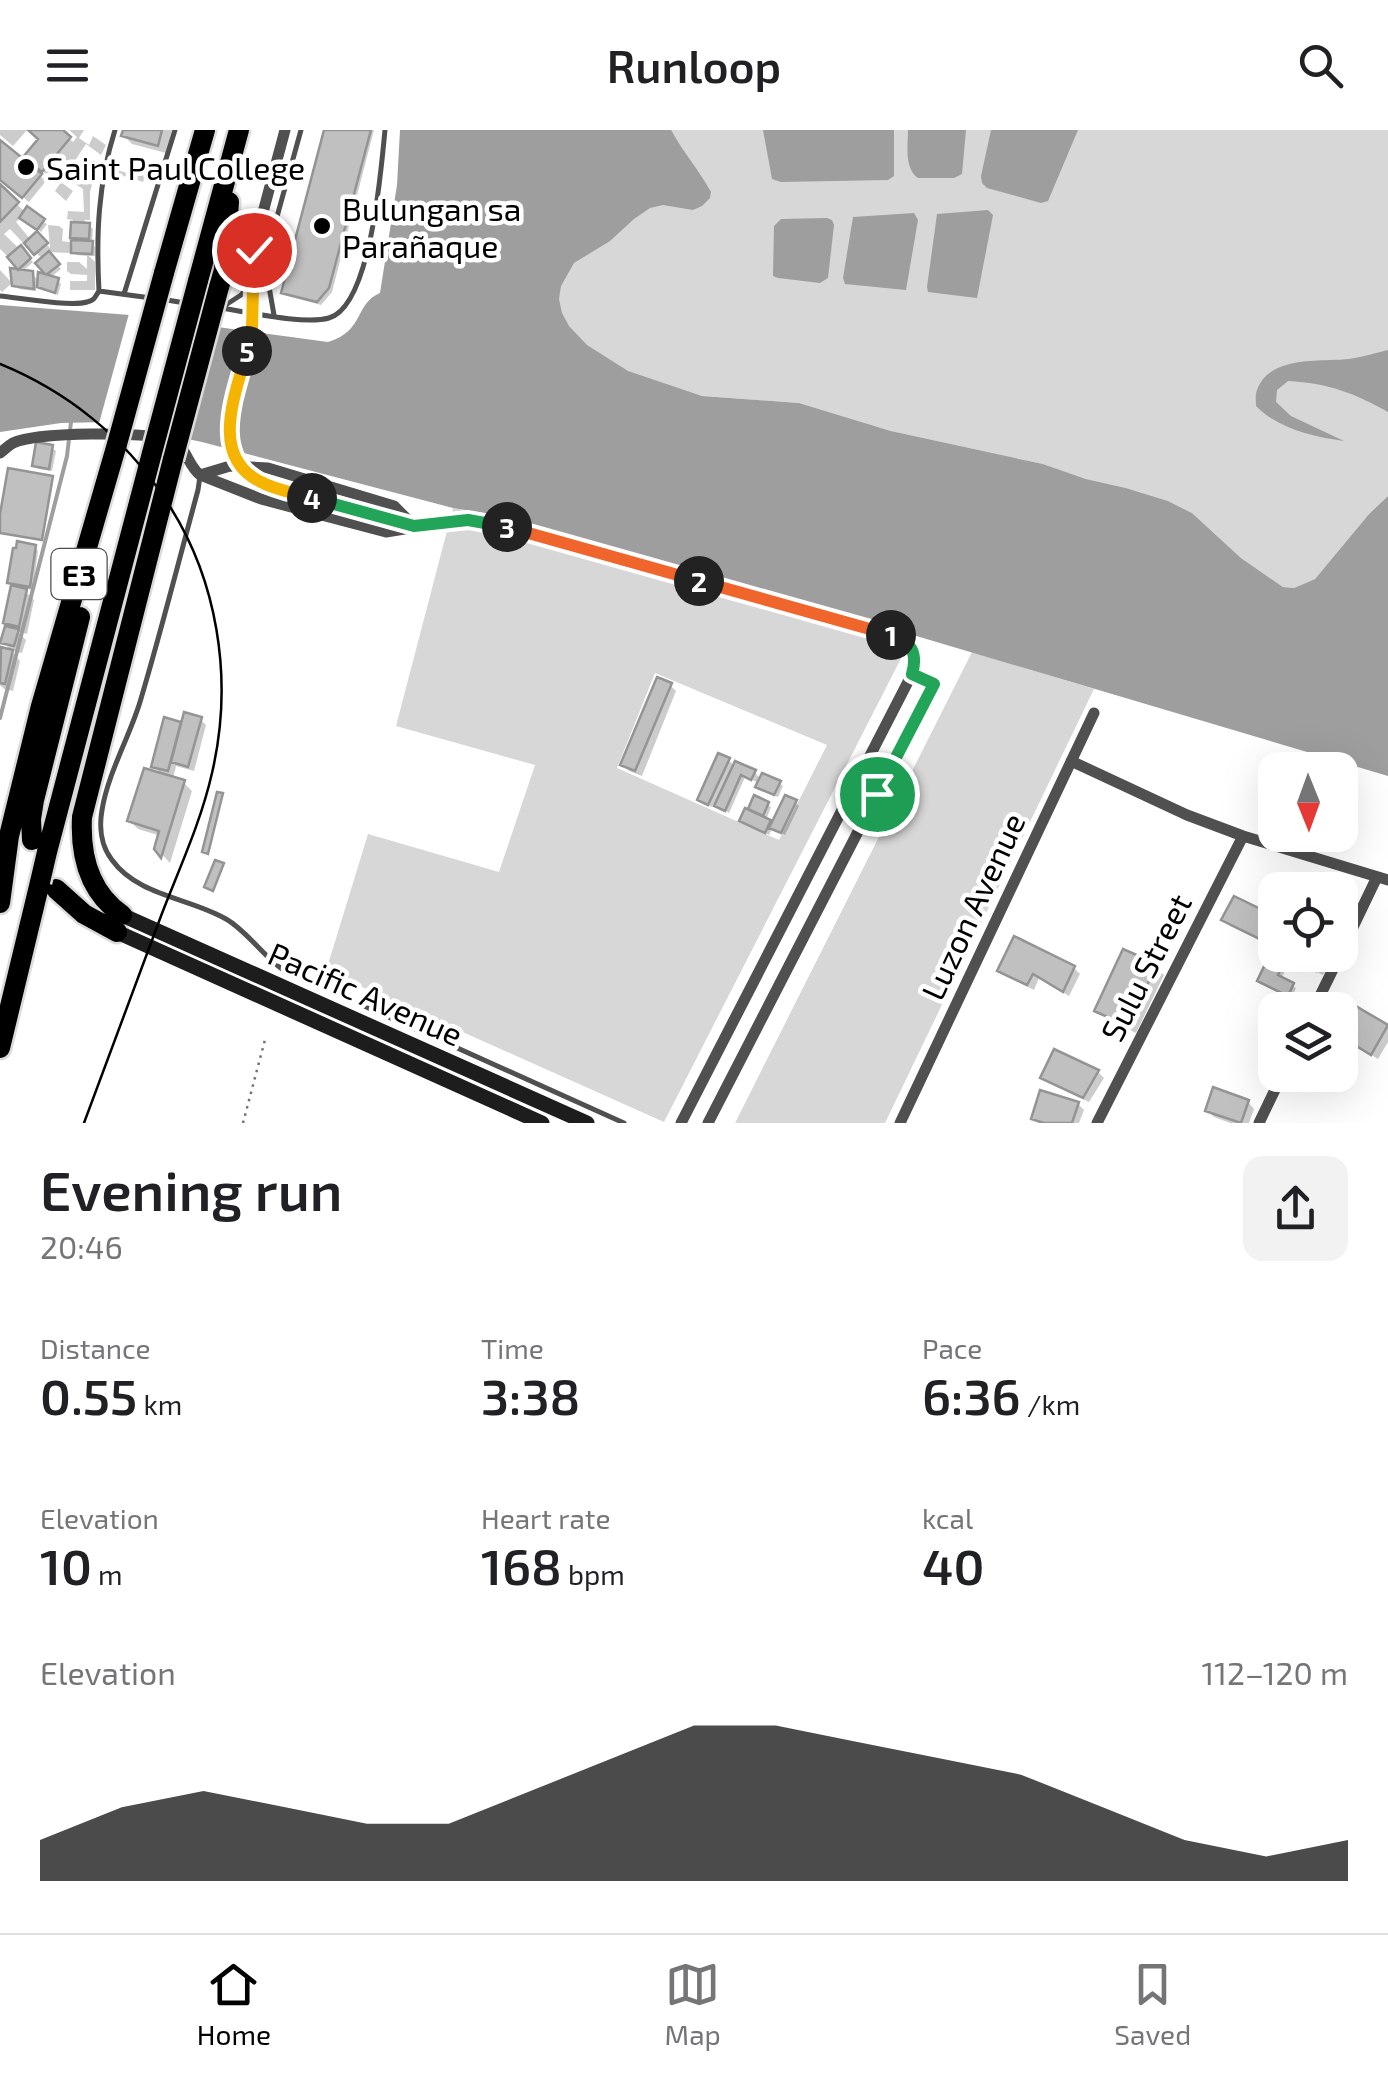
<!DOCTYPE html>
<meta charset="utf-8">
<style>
body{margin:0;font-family:"Exo 2",sans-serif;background:#f2f2f2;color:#202124;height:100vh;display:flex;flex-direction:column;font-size:38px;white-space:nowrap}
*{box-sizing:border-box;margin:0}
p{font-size:32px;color:#757577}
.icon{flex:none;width:55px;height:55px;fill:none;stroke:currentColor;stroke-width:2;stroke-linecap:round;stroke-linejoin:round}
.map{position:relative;height:993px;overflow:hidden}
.details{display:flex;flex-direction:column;background:#fff;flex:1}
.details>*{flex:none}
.needle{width:65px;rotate:179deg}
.fabs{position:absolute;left:1258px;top:622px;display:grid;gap:20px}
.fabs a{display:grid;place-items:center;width:100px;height:100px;border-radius:20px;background:#fff;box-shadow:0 10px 40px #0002;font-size:50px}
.pin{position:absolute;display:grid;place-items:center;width:85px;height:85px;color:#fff;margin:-42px;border:5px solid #fff;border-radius:50%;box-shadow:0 2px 10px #0007}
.km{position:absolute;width:50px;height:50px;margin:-25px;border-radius:50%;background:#222;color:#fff;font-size:28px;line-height:50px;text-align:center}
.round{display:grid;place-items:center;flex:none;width:105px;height:105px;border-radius:20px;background:#f2f2f2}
.overview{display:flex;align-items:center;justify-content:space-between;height:170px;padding:0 40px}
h1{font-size:55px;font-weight:600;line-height:75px}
.metrics{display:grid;grid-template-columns:repeat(3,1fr);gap:15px;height:170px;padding:10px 40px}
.metrics div{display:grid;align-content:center}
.metrics b{font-size:50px;font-weight:600}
.metrics small{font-size:28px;font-weight:400}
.metrics p{font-size:28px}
.chart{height:280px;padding:20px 40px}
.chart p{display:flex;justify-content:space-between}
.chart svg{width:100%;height:180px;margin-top:10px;fill:#000;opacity:.7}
header{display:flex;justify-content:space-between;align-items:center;height:130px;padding:0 40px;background:#fff;font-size:45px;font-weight:600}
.menu{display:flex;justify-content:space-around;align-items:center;height:140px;border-top:2px solid #e0e0e0;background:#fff;font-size:28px;color:#757577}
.menu a{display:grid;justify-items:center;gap:5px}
.menu .on{color:#000}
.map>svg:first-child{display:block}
.green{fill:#d7d7d7;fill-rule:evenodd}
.water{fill:#9e9e9e}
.pier{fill:#fff}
.shadow{fill:#0003}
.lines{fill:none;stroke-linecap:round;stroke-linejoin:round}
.stream{stroke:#9e9e9e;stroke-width:4}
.building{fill:#c0c0c0;stroke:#949494;stroke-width:2.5}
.highway-casing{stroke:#dbdbdb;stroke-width:25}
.path{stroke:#727272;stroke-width:2.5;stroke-dasharray:2.5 5;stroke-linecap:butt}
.lane{stroke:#505050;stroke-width:5}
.street{stroke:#505050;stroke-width:11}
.secondary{stroke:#1d1d1d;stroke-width:15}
.highway{stroke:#000;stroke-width:20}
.tram{stroke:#000;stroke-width:2.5}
.highway-bridge-casing{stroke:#dbdbdb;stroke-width:25;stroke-linecap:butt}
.street-bridge{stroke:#505050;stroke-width:11}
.highway-bridge{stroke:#000;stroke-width:20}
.split-1-casing{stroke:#fff;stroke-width:20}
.split-2-casing{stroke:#fff;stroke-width:20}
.split-3-casing{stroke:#fff;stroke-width:20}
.split-4-casing{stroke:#fff;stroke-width:20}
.split-5-casing{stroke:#fff;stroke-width:20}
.split-6-casing{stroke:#fff;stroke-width:20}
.split-1{stroke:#22a559;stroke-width:12}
.split-2{stroke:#f0652b;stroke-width:12}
.split-3{stroke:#f0652b;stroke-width:12}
.split-4{stroke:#22a559;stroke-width:12}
.split-5{stroke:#f5b400;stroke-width:12}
.split-6{stroke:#f5b400;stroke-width:12}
.poi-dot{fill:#000;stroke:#fff;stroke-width:4}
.labels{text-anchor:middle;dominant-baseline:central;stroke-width:9;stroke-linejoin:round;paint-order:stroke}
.shield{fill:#fff;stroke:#4c4c4c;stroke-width:2.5}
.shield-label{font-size:30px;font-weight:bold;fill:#000}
.poi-label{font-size:32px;fill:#000;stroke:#fff;text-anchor:start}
.street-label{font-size:32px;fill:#000;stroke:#fff}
</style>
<header><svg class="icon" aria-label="menu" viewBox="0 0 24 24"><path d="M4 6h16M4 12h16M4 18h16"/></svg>Runloop<svg class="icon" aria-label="search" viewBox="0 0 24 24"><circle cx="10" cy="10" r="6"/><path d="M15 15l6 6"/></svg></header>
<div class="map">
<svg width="1388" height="993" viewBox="0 0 1388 993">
<rect width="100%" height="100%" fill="#fff"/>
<path class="green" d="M533 0H1388V366L1369 384 1315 449 1294 458 1283 457 1241 428 1192 383 1168 371 1126 358 1086 349 1043 334 891 301 799 273 702 266 542 219Z
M453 378 490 384 913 505 664 992 326 841 368 704 499 742 535 635 396 596ZM655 543 827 615 779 710 617 638Z
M972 522 1094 559 885 993H735Z"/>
<path class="water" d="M400 0H671C683 22 699 40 711 62L710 68 702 76 693 80 663 75 650 78 634 89 610 111 574 133 561 156 559 169 562 183 569 196 587 215 628 241 702 266 799 273 891 301 1043 334 1086 349 1126 358 1168 371 1192 383 1241 428 1283 457 1294 458 1315 449 1369 384 1388 366V646L913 505 490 384 453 378 202 312 106 292 61 293 0 302V175L130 185 328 212C365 201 354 174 380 163L397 55Z
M763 0H894V46L888 50 781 52 772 49Z
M908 0H966L962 44 954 48H918C904 38 908 16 908 0Z
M991 0H1078L1048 71 1041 73 987 58 982 53 981 46Z
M988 80 993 85 977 168 928 162 927 157 937 84Z
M914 83 918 90 906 160 845 154 843 148 853 87Z
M827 88 832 90 834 95 828 148 820 153 778 148 773 146 774 96 781 89Z
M1388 220V282C1354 263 1328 253 1288 251L1277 260 1276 272 1291 286 1344 311C1313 307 1277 298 1256 276 1256 270 1255 265 1257 260 1269 225 1321 232 1349 229 1362 227 1375 223 1388 220Z"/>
<path class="pier" d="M130 180 216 192 183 313 98 297Z"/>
<path class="shadow" d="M0 0H27L13 16 0 5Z
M29 0H59L73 12 77 7 69 0H84L79 8 89 15 93 6 106 15 101 25 86 14 68 41 79 49 87 50 78 41 83 29 97 37 90 62V90H84L93 99 92 114 95 117V126H89L95 132V160H70V151H87V145L71 144 67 141V132H79L87 139V126L77 125 70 119V123L46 122 61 139 51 147 39 134 43 130 27 113 25 115 10 99 4 104 33 132 23 141 0 119V58L26 83 47 94 41 102 21 87 16 92 31 110 37 104 50 118 48 95 59 96 63 99 62 111 69 112 73 116V90L67 89 68 81 84 82 83 59 57 42 51 48 35 35 41 9Z
M125 0H172L166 23 132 14 124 6Z
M326 0H374L332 162 321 175 288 166 284 162Z
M0 13 46 51 29 72 0 48Z
M135 38 146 42 143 52 132 48Z
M114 39 127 43V47L114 43Z
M61 52 73 61 66 71 55 61Z
M0 140 12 153 2 162 0 160Z
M32 144 40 152 58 151 61 154 58 165 43 160 36 152V161L19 159 15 155Z
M52 318 56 321 52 341 38 339 35 335Z
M35 417 38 421 33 460 22 458 34 470 27 504 18 502 26 510 22 523 12 521 3 512 13 500 5 492 13 456 10 452Z
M2 520 12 522 20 531 13 561 4 559 0 555Z
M670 555 676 561 642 646 629 641 623 634Z
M200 589 206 595 194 641 176 636 173 649 183 652 192 661 170 733 157 719 161 706 138 699 130 691 164 646 153 636 166 590 184 595Z
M728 630 735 636 754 642 761 649 779 653 783 656 778 667 762 660 759 653 745 647 729 683 714 673 712 677 703 673Z
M755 668 771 677 766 690 774 694 795 672 799 676 785 705 772 699 769 705 742 691Z
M1273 788 1275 802 1269 815 1230 796 1224 790Z
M1283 825H1321L1319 830 1327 837 1323 845Z
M1284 833 1287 837 1281 849 1296 858 1292 867 1263 854Z
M1155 836 1164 845 1136 903 1106 888 1097 880Z
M1074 838 1080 844 1069 866 1039 848 1034 860 1006 846 1000 840Z
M1350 875 1388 898V912L1378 929 1340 906V892Z
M1055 922 1098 942 1104 948 1089 972 1049 953 1043 947Z
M1248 972 1254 979 1249 993H1230L1214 987 1208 981Z
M1078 974 1084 980 1079 993H1038L1033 988Z"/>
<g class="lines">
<path class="stream" d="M0 588 67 326 71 292"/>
</g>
<path class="building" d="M28 0H63L71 7 42 42 23 27 38 9Z
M123 0H162L158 16 121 6Z
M324 0H371L329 158 317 172 281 163Z
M0 10 42 44 22 68 0 50Z
M0 54 19 72 0 92Z
M27 76 45 89 37 100 19 88Z
M71 92 90 93 89 109 70 108Z
M37 101 48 113 34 125 24 113Z
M71 110 93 111 92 124 71 123Z
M21 115 31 128 18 140 7 127Z
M49 121 60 134 46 145 35 133Z
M10 138 33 141 34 159 12 156Z
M38 142 59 148 55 163 37 157Z
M36 312 53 315 49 339 32 336Z
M8 338 53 346 42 410 0 403V384Z
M17 411 36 415 30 457 7 453 13 418H16Z
M11 455 27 459 19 497 3 493Z
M5 496 19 499 14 516 0 513Z
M1 517 13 520 5 554 0 553Z
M657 547 672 553 635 641 620 635Z
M184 582 202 587 188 637 171 632Z
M164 587 181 592 168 641 151 637Z
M718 623 730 628 708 675 697 670Z
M735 631 756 640 751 650 741 645 725 681 714 676Z
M144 638 185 650 161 728 154 719 159 701 127 691Z
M762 643 781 651 774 665 755 657Z
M217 662 223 663 208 724 202 722Z
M754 665 769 672 763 686 748 679Z
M785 665 797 670 781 703 769 698Z
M745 678 771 690 765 703 739 691Z
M215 730 224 733 213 761 204 757Z
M1234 766 1275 786 1262 810 1221 790Z
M1014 806 1075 836 1063 862 1033 844 1027 855 997 841Z
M1123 819 1157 834 1128 896 1094 881Z
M1270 824 1285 831 1278 845 1294 853 1288 866 1257 851Z
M1284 825H1314L1322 829 1316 841Z
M1349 872 1388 895 1371 925 1340 906V887Z
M1054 919 1099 940 1083 968 1040 948Z
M1213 957 1249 970 1241 993 1205 981Z
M1040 960 1079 972 1072 993H1044L1031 989Z"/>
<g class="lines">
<defs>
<path id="highway" d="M164 143 205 0
M198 151 239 0
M219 157 224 140 229 72
M32 710 31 689 34 670 80 487
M47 722 152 323
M56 759 84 784 117 802
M0 773 9 706 41 576 117 314
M122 785C89 762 80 725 82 687L173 329
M0 918 40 752"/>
</defs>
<use href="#highway" class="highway-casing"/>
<path class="path" d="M243 993 266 906"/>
<path class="lane" d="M265 134 274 185
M256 146 265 130 301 0
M99 161 151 168
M124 164 175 0
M0 166C20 168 70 177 87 172 95 170 95 167 99 161 96 105 98 54 115 0
M161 169 185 173
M224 176 241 165 250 155
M221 178C248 182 304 195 329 188 371 176 381 39 385 0
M200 346 198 360C179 430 161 502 140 572 129 608 108 643 102 680 99 697 101 716 112 730 138 766 190 768 226 789 247 801 261 824 282 839L624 993"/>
<path class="street" d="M258 101 285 0
M0 323C4 320 8 316 13 313 35 302 147 301 171 310 187 316 187 335 200 345L261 369 386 402 453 391 484 392 502 395 900 507C914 515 917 529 912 544L681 993
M200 345 230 336 268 338 394 376 414 396
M272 357 410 395
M1071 631 1187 685 1243 706 1388 750
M1340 824 1377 747
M1313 880 1340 825
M708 993 934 554 912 544
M900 993 1094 583
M1097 993 1243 706
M1259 993 1282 945"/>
<path class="secondary" d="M122 785 587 993
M117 802 542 993"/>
<use href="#highway" class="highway"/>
<path class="tram" d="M0 234C66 261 123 306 163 366 218 446 234 549 212 643 201 692 179 739 161 786 136 855 110 924 84 993"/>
<defs>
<path id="highway-bridge" d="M117 314 164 143
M152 323 198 151
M173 329 219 157
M40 752 47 722"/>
</defs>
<use href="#highway-bridge" class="highway-bridge-casing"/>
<path class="street-bridge" d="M258 101C251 135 255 167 251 201 245 260 196 323 272 357"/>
<use href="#highway-bridge" class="highway-bridge"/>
</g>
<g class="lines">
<defs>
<path id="split-1" d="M877 664 934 554 912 544C918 523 911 510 891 505"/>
<path id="split-2" d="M699 451 891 505"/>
<path id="split-3" d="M507 397 699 451"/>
<path id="split-4" d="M312 368 414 396 468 390 507 397"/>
<path id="split-5" d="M247 221C236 263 209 325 259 351 275 360 294 363 312 368"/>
<path id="split-6" d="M247 221 252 198 254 120"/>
</defs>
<use href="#split-1" class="split-1-casing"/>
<use href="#split-2" class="split-2-casing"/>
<use href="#split-3" class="split-3-casing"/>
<use href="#split-4" class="split-4-casing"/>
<use href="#split-5" class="split-5-casing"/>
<use href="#split-6" class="split-6-casing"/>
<use href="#split-1" class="split-1"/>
<use href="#split-2" class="split-2"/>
<use href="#split-3" class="split-3"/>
<use href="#split-4" class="split-4"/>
<use href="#split-5" class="split-5"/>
<use href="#split-6" class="split-6"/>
</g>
<g class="poi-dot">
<circle cx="26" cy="37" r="10"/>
<circle cx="322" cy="96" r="10"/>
</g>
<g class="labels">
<rect class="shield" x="51.5" y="419" width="55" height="50" rx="8"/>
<g class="shield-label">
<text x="79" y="444">E3</text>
</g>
<g class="poi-label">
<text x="46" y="37">Saint Paul College</text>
<text x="342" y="78">Bulungan sa<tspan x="342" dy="37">Parañaque</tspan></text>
</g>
<g class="street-label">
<text transform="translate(972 776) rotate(-65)">Luzon Avenue</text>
<text transform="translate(1145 837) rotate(-63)">Sulu Street</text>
<text transform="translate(366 863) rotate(24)">Pacific Avenue</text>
</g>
</g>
</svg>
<div class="fabs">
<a><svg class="needle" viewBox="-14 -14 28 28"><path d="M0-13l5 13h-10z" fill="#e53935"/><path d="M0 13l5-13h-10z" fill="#757577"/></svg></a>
<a><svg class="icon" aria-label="locate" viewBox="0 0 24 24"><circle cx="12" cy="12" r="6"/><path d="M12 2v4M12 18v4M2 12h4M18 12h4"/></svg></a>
<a><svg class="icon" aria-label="layers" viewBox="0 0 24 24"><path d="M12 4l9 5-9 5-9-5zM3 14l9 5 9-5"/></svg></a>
</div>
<div class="pin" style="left:877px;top:664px;background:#1e9e55"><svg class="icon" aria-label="arrive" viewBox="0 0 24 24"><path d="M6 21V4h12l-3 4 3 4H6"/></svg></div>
<div class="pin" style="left:254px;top:120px;background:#d93025"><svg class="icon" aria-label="check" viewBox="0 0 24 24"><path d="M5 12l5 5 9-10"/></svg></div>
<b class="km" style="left:891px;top:505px">1</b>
<b class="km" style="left:699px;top:451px">2</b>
<b class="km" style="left:507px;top:397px">3</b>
<b class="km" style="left:312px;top:368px">4</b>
<b class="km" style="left:247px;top:221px">5</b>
</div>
<section class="details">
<div class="overview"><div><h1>Evening run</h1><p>20:46</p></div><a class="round"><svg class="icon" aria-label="share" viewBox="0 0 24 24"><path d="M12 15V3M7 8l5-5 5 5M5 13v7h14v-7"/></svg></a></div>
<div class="metrics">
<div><p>Distance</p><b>0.55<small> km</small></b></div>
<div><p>Time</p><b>3:38</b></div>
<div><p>Pace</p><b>6:36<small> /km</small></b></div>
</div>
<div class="metrics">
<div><p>Elevation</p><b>10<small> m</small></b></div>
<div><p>Heart rate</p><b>168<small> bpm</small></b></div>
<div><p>kcal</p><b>40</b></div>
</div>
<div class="chart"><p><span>Elevation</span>112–120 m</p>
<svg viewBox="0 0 160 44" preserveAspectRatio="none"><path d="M0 44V34L10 26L20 22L30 26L40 30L50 30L60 22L70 14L80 6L90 6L100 10L110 14L120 18L130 26L140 34L150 38L160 34V44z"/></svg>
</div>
</section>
<nav class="menu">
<a class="on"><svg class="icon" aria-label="home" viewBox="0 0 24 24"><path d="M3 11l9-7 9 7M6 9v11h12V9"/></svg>Home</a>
<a><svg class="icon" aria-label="map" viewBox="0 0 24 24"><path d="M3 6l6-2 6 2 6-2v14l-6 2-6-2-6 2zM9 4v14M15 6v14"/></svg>Map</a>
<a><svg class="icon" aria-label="saved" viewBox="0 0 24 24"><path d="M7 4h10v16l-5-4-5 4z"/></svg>Saved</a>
</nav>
